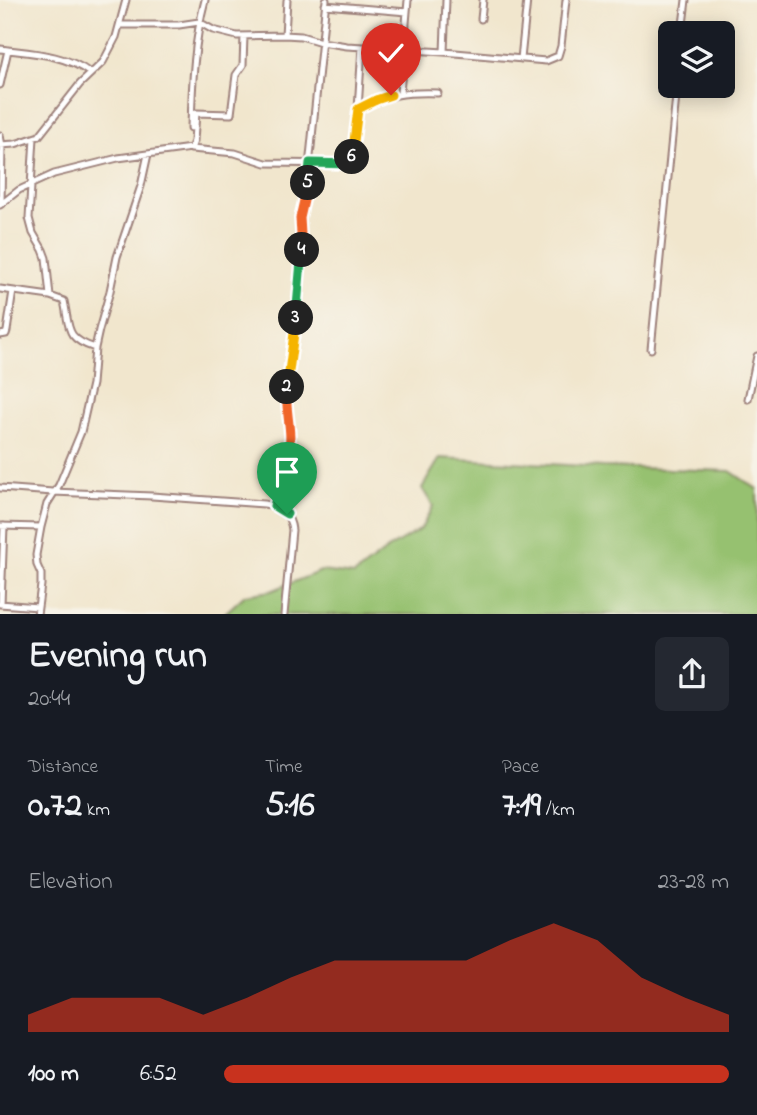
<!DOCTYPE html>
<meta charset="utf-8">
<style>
body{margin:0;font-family:"Indie Flower",sans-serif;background:#242831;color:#f1f3f6;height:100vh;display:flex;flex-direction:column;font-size:26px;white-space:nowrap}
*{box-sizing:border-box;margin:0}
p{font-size:23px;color:#9ea1a6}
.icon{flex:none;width:38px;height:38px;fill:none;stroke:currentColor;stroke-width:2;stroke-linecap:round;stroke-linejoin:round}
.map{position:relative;height:614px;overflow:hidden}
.details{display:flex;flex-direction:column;background:#171b24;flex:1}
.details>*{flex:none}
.tools{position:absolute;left:658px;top:21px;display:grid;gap:14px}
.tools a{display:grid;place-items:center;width:77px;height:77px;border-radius:10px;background:#171b24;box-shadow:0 4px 18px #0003;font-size:35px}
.pin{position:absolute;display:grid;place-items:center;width:60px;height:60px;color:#fff;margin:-72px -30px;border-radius:50% 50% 50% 0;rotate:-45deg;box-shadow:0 0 7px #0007}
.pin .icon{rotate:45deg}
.km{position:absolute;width:35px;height:35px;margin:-18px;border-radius:50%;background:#222;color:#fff;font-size:19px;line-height:35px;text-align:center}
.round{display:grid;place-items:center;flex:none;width:74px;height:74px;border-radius:10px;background:#242831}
.head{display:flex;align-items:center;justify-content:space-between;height:119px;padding:0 28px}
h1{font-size:38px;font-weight:800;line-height:52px}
.metrics{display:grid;grid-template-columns:repeat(3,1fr);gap:10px;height:119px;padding:7px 28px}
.metrics div{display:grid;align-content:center}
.metrics b{font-size:35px;font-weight:800}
.metrics small{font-size:19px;font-weight:400}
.metrics p{font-size:19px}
.chart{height:196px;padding:14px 28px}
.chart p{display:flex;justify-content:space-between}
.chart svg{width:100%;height:126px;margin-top:7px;fill:#c8321e;opacity:.7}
ul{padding:0 28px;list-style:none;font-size:23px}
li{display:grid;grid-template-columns:112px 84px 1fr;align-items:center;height:52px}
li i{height:18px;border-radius:9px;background:#c8321e}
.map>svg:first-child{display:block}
.green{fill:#96c16f;stroke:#70704d;stroke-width:2}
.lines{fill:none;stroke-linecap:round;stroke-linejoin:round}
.street-casing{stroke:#9e827c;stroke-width:9}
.street{stroke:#fff;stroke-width:5}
.split-1-casing{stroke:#fff;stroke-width:14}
.split-2-casing{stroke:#fff;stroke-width:14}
.split-3-casing{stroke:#fff;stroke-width:14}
.split-4-casing{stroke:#fff;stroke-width:14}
.split-5-casing{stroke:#fff;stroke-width:14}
.split-6-casing{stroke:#fff;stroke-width:14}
.split-7-casing{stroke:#fff;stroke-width:14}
.split-8-casing{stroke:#fff;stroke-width:14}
.split-1{stroke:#22a559;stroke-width:9}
.split-2{stroke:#f0652b;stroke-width:9}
.split-3{stroke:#f5b400;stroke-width:9}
.split-4{stroke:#22a559;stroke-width:9}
.split-5{stroke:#f0652b;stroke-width:9}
.split-6{stroke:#22a559;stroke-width:9}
.split-7{stroke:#f5b400;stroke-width:9}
.split-8{stroke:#f5b400;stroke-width:9}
</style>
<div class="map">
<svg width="757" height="615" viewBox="0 0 757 615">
<rect width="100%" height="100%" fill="#f7f3e8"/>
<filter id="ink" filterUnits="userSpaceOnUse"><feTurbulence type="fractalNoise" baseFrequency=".0143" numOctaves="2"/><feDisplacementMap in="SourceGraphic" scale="14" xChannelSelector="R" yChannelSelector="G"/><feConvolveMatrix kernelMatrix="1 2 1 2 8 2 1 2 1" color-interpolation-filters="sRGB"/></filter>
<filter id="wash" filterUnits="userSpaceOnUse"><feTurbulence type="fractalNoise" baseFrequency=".00686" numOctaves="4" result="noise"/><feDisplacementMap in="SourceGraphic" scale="28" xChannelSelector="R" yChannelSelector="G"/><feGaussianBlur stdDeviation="1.57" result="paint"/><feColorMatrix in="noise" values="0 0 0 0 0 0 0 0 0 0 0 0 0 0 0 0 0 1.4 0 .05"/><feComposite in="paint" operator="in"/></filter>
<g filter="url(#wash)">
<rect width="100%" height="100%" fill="#f1e6cd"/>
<path class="green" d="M440 458 603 467 730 471 757 489V614L223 615 245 595 271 591 321 571 354 575 389 548 421 529 433 506 422 488Z"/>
</g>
<g filter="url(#ink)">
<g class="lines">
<defs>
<path id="street" d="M325 5 407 12
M481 19 483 0
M120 25H179L199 22 213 30 237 36 285 35 301 36 321 42 347 46 444 52 546 61 558 56 561 46 566 0
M682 33 686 0
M285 35 287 0
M244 36 243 65 236 75 231 114 196 113 194 141 191 149 235 153 266 163 351 164 358 109C391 94 402 92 438 93
M0 49C30 53 66 54 90 73
M444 52 446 0
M521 59 527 0
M0 85 8 50
M400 93 408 0
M358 109 362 47
M191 128C192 85 194 41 205 0
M0 135 2 146 1 204
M34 138 29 218 33 233 43 250 46 258 50 296
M0 145 15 144 39 136 80 84 103 62 116 37 126 0
M0 205 19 190 54 174 118 158 191 148
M0 289 50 296 64 301C70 327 64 338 95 348
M0 335 6 334 7 331 13 291
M651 349 677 86
M748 399 757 356
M0 488 53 492 152 496 264 504C280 506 290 513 292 530L284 615
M274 506 291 445 286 399 294 339 303 244 300 218 307 186 326 0
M0 526 41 527
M0 604 38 607
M1 604 4 526
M37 615 41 585V574L37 565 36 555 41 527 47 504 59 485 81 432 92 384 95 348 99 330 110 291 117 257 141 186 148 154"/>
</defs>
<use href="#street" class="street-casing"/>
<use href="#street" class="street"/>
</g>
</g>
<g class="lines" filter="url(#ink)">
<defs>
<path id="split-1" d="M287 514 274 506 288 454"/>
<path id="split-2" d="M287 387C284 409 294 433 288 454"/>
<path id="split-3" d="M287 387 296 318"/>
<path id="split-4" d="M296 318 302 250"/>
<path id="split-5" d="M302 250 300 218 308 183"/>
<path id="split-6" d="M308 183 310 163 351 164 352 157"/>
<path id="split-7" d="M352 157 358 109 376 100"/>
<path id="split-8" d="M376 100 391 95"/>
</defs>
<use href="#split-1" class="split-1-casing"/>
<use href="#split-2" class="split-2-casing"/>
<use href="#split-3" class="split-3-casing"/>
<use href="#split-4" class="split-4-casing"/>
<use href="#split-5" class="split-5-casing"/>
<use href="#split-6" class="split-6-casing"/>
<use href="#split-7" class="split-7-casing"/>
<use href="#split-8" class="split-8-casing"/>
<use href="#split-1" class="split-1"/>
<use href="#split-2" class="split-2"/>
<use href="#split-3" class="split-3"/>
<use href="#split-4" class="split-4"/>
<use href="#split-5" class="split-5"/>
<use href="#split-6" class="split-6"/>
<use href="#split-7" class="split-7"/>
<use href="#split-8" class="split-8"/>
</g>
</svg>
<div class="tools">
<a><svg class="icon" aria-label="layers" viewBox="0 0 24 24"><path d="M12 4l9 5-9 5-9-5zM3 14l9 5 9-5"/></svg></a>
</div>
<div class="pin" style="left:287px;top:514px;background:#1e9e55"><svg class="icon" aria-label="arrive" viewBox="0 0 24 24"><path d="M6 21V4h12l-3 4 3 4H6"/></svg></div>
<div class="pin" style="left:391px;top:95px;background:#d93025"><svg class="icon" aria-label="check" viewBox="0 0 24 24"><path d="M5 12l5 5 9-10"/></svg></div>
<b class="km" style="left:287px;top:387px">2</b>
<b class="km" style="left:296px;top:318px">3</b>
<b class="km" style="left:302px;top:250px">4</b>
<b class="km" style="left:308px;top:183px">5</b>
<b class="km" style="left:352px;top:157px">6</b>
</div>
<section class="details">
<div class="head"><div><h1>Evening run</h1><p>20:44</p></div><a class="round"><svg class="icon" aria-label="share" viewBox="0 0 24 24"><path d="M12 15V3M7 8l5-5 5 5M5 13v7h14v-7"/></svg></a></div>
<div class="metrics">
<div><p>Distance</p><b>0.72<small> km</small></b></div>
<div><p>Time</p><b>5:16</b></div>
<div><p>Pace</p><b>7:19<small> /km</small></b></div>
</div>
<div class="chart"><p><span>Elevation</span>23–28 m</p>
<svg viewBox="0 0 160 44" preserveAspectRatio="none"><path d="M0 44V38L10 32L20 32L30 32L40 38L50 32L60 25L70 19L80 19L90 19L100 19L110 12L120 6L130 12L140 25L150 32L160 38V44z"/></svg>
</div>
<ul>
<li><b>100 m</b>6:52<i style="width:100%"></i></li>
</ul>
</section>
